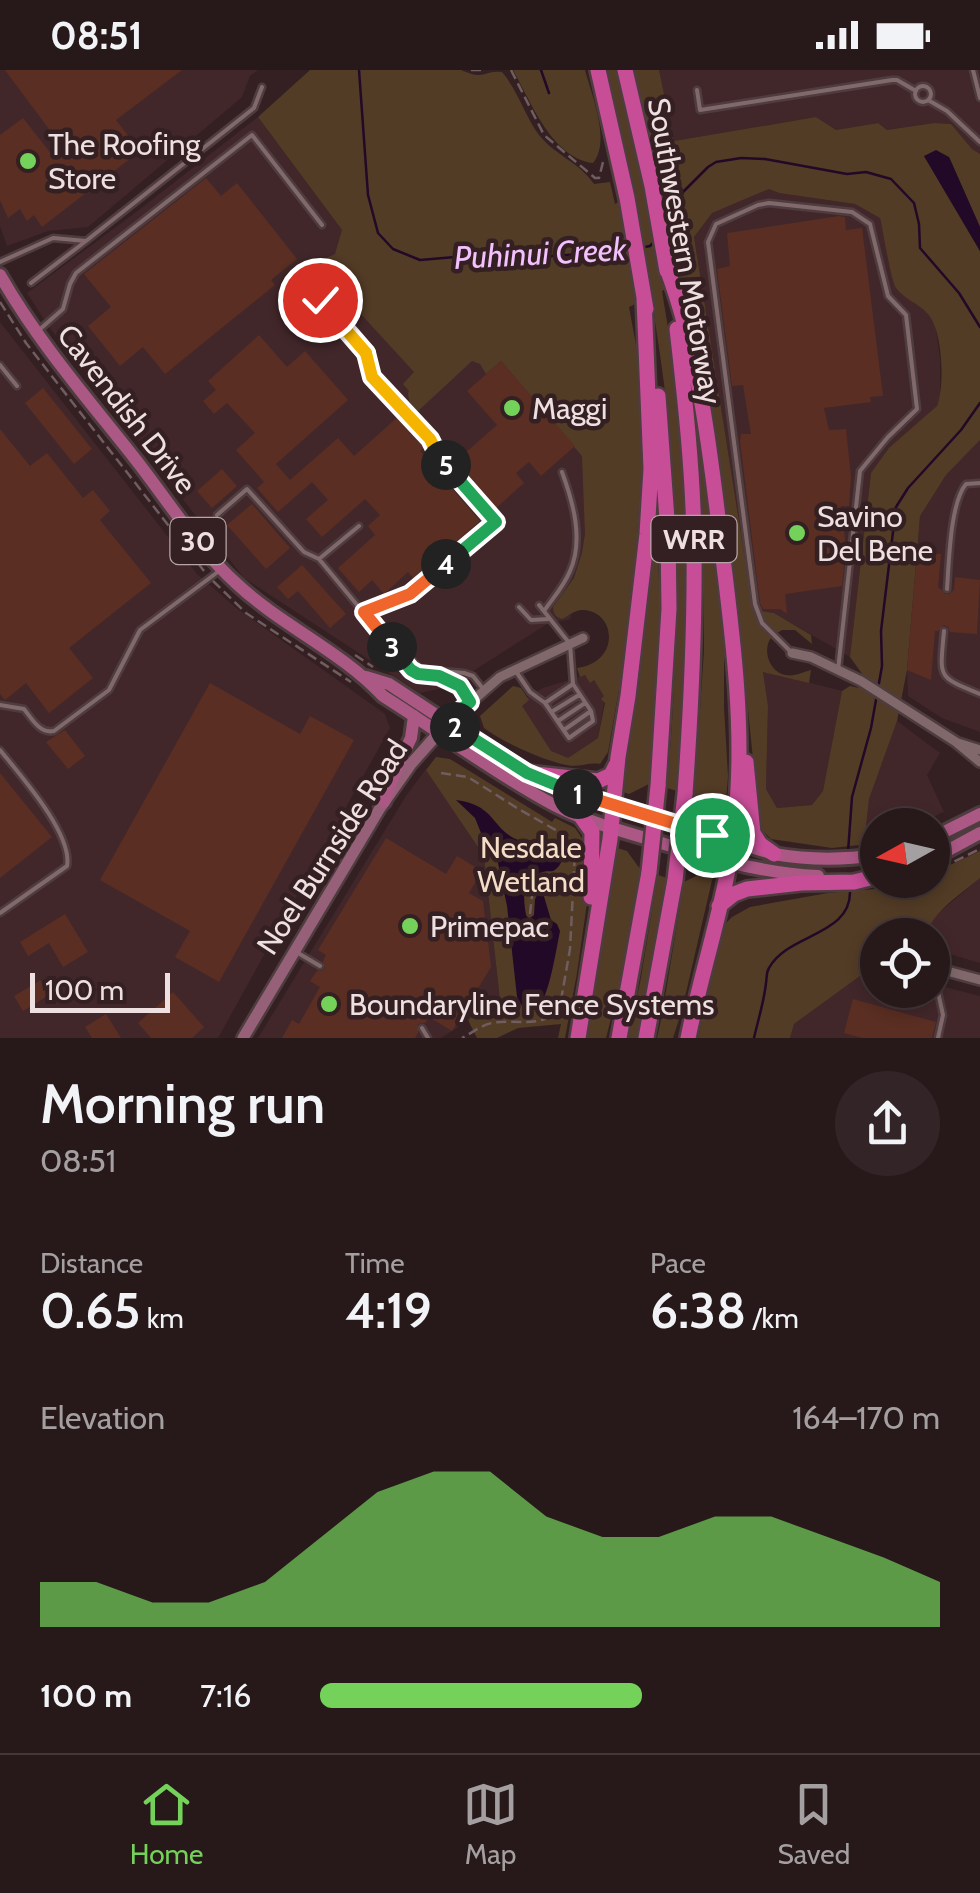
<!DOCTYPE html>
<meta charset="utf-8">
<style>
body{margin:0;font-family:Cabin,sans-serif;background:#332527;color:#f1f3f6;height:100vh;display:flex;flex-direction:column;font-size:38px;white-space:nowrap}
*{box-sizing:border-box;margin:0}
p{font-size:32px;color:#a4a0a2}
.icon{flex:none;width:55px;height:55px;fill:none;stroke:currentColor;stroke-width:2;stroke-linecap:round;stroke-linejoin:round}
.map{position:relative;height:968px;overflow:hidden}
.drawer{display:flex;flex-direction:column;background:#27181a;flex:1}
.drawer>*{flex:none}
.needle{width:65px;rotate:262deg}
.controls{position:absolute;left:860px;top:738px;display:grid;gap:20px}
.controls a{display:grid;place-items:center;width:90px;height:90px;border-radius:50%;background:#27181a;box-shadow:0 5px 15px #0003,0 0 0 2px #433739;font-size:50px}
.scale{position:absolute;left:30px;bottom:25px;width:140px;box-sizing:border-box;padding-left:10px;border:5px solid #eedfe0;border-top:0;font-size:28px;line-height:35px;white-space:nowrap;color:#eedfe0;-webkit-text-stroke:8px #342022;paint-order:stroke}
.pin{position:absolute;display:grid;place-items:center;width:85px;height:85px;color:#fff;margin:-42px;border:5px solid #fff;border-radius:50%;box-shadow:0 2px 10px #0007}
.km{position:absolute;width:50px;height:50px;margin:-25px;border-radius:50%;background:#222;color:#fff;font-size:28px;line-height:50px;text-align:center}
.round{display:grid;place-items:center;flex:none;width:105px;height:105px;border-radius:52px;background:#332527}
.overview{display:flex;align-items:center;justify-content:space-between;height:170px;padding:0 40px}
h1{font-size:55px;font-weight:600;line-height:75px}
.metrics{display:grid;grid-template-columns:repeat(3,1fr);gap:15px;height:170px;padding:10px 40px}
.metrics div{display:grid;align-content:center}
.metrics b{font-size:50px;font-weight:600}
.metrics small{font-size:28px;font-weight:400}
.metrics p{font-size:28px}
.chart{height:280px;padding:20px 40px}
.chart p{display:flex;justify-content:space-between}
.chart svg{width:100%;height:180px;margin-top:10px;fill:#74d25b;opacity:.7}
ul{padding:0 40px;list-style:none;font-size:32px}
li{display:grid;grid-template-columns:160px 120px 1fr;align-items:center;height:75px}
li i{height:25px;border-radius:12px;background:#74d25b}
.status{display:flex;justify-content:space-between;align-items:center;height:70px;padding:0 50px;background:#27181a;direction:ltr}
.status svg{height:28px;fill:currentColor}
.menu{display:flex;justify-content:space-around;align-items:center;height:140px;border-top:2px solid #433739;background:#27181a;font-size:28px;color:#a4a0a2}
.menu a{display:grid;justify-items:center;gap:5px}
.menu .active{color:#74d25b}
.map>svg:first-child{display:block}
.built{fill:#42272a}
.green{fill:#533c26;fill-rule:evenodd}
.water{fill:#230928}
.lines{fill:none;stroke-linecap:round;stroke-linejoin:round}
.stream{stroke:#230928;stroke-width:2.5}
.building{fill:#5a2e22}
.lane-casing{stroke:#4e3c3f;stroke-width:9}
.street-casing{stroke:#4e3c3f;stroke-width:14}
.secondary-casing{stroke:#4e3c3f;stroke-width:16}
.primary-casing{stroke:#4e3c3f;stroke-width:18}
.highway-casing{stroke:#4e3c3f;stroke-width:20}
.path{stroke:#6f5d5f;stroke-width:2.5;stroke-dasharray:10 5;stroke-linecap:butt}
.lane{stroke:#81696b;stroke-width:4}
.street{stroke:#81696b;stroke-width:9}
.secondary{stroke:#966178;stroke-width:11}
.primary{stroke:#ab5885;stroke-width:12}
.highway{stroke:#c74d97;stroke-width:15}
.highway-bridge-casing{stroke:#4e3c3f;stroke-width:20;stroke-linecap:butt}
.highway-bridge{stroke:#c74d97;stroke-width:15}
.split-1-casing{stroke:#fff;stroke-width:20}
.split-2-casing{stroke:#fff;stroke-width:20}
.split-3-casing{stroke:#fff;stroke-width:20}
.split-4-casing{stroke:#fff;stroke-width:20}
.split-5-casing{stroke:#fff;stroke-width:20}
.split-6-casing{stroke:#fff;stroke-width:20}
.split-7-casing{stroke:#fff;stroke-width:20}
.split-1{stroke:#f0652b;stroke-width:12}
.split-2{stroke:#22a559;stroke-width:12}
.split-3{stroke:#22a559;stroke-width:12}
.split-4{stroke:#f0652b;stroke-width:12}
.split-5{stroke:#22a559;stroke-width:12}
.split-6{stroke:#f5b400;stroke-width:12}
.split-7{stroke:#f5b400;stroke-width:12}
.poi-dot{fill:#74d25b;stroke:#342022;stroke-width:4}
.labels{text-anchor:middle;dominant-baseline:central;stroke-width:9;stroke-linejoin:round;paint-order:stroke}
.shield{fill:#342022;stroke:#b6a6a7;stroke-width:2.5}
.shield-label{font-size:28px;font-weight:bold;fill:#eedfe0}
.poi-label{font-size:30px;fill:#eedfe0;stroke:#342022;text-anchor:start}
.street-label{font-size:30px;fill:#eedfe0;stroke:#342022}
.park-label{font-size:30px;fill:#f6ddc8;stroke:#342022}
.water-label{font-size:32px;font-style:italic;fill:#f3c1fe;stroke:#342022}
</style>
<div class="status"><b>08:51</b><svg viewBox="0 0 49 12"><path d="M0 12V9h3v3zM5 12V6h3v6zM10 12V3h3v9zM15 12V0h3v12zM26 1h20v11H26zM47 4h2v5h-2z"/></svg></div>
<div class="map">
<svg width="980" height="968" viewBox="0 0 980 968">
<rect width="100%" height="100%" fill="#342022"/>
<path class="built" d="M0 0H258L250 6 242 27 88 157 48 161 7 176 0 156Z
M659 0H980V84L972 79 951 54 934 53 887 60 878 53 836 60 816 47 674 71Z
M258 47 342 160 618 273 576 530 570 549 547 554 448 617 420 623 244 508 50 258 27 223 139 140Z
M769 119 779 123 855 134 880 148 896 218 927 242 935 253 940 289V328L937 336 871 403 850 587 774 543 753 541 694 167 711 143Z
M0 252 197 504 235 537 385 644 390 658 218 968H0Z
M980 370V662L942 648 908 626 907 600 920 446 946 405Z
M763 601 842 621 823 721 812 735 777 738 766 719 768 636Z
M585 605 590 612 594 610 605 626 598 668 565 690 533 682 518 633 543 618Z
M897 651 940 683 927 705 944 742 914 755H878L877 769 866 757 869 729Z
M426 699 484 786 500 930 441 968H258L406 726Z
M980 808V893L933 879 932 865H926L925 862 935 846Z
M871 898 877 900 878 920H932L933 914 980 926V968H790L794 954Z"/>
<path class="green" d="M310 0H461C486 11 483 0 502 2 518 21 525 46 539 65 555 85 580 93 594 114L610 112 615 134 635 124 606 0H617L645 119 660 110 633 0H659L674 71 816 47 836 60 878 53 887 60 934 53 951 54 972 79 980 84V157L949 87 924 86 980 181V370L946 405 920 446 907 600 897 651 869 729 866 757 877 769V773L832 778 771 769 762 760 756 750 753 689 737 532 708 341 682 210 662 221C667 254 674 287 677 320 688 454 689 588 677 721L667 718C677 606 680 492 671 379 667 327 659 277 651 226L629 237 638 286 644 363 637 468 625 585 608 682 600 694C588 692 578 698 567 695 543 691 503 672 484 658L480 646 513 616 521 618 529 630 522 636 551 681 568 688 598 668 605 633 601 629 604 626 594 610 590 613 585 605 580 607 577 598C621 592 616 542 584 540 576 539 569 545 562 549 556 547 553 544 553 537L574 508 582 483 585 464 582 386 501 291 486 304 480 294 472 291 418 341 414 342 411 339 408 324 409 321 403 314 414 302 339 220 335 222 322 207 302 222 299 217C305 203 320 190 335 184L342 160 258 47ZM769 119 779 123 855 134 880 148C883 160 891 211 896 218 903 228 919 234 927 243 943 259 945 316 937 336L889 378 871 403 850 587 863 605 859 618 850 616 842 621 823 721 812 735 777 738 766 719 768 636 763 602 809 613 811 600C803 602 794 607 786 605 772 603 763 585 769 571 771 567 777 563 782 560H795L812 574 811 565 774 543 753 540 694 167 712 143Z
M513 0H585C592 26 611 71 593 93 552 88 531 32 513 0Z
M705 383 718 486 724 564V638L728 706 725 745H710L694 726 704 581V515L698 384Z
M655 409 660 539 649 714 629 724 620 721 638 619 649 515Z
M436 687 450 689 552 752 555 748 575 758 587 776V833L577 903 565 968H558L561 954 518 958 497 968H477L468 950 500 930 484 786 426 700Z
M614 777 627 781 640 799 617 925 606 968H582Z
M980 781V808C961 824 933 841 926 865H915L911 855 899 851 881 853C866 868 878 883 877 900L871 898 794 954 790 968H698L723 856 732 847 750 837 828 823 876 819 910 810H932L933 803Z
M704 802 713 806 682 940 673 968H657L662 945 684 812Z
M658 805 667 808 639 965 638 968H627L640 913Z"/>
<path class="water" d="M936 80 949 87 980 157V181L924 86Z
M456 730C496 735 491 759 518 770 533 777 553 770 566 780 564 785 562 792 559 796 552 804 552 800 543 802 521 808 523 827 526 845L529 849 534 845 535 829 538 823H543L551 850 557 854 560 861C557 875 549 929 538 936 533 939 527 937 522 936L517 927 507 836 494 774 490 767 481 763 475 748Z"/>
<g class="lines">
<path class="stream" d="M359 0 368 125 378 163 393 179 420 190 455 187 492 190 627 181
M541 0 549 23
M667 158 672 152 683 122 708 97 716 92 741 88 765 89 847 104 866 102 891 109 914 133 919 154 920 178 959 223 980 257
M640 178 650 176 655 171
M848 782 852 727 871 658 882 596 881 561 896 437 908 418 961 360 980 333
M754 968C758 950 764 932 766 913 767 907 766 903 769 898 788 863 852 866 850 820"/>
</g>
<path class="building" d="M5 0H182L116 50 140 81 42 157 34 145 27 151 20 139 8 148 0 130V65L23 48 56 90 66 82Z
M206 108 221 126 237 113 297 189 271 210 275 215 165 304 143 277 120 296 88 256 111 237 84 204Z
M839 146 845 147 846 160 862 158 883 326 870 327 871 332 824 338 829 360 846 359 851 407 849 436H841L846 478 842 516 785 524 787 544 780 539H763L760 533 740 371 741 364H751L743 315 732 316 717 199 730 196 727 163Z
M259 265 287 297 305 281 348 330 276 394 290 410 338 368 354 386 400 345 427 375 420 381 480 451 414 509 408 502 384 524 372 510 359 522 338 498 375 465 368 456 380 445 365 429 322 467 306 449 328 430 312 412 278 442 257 418 264 412 236 380 255 363 227 333 214 344 203 331 216 320 208 311Z
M501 291 575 376 541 406 529 392 516 403 524 413 496 438 456 391 497 355 467 321Z
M43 318 92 379 74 394 25 333Z
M0 359 30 396 47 383 83 428 93 420 110 441 100 450 151 513 69 578 93 608 49 643 26 613 5 630 0 624Z
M222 399 237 416 212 438 197 421Z
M252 434 290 478 266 499 227 455Z
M917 482 941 484 938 518 941 519 945 524H949L954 520 955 507 980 510 977 564 950 562 948 557 944 555 938 561H935L931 610 907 600Z
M302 495 346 544 330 558 298 521 288 529 277 517Z
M210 613 300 664 310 646 354 670 219 912 175 887 190 861 100 810Z
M65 660 85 686 68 699 46 672Z
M0 703 52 767 0 808Z
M386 768 446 804 457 786 482 801 469 823 483 831 491 897 452 961 429 947 425 953 418 954V963L415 968H282L292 950 299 954 320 917 310 911 317 901H322L325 898 323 891 326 885 318 880Z
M65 844 88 882 63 897 49 873 28 886 20 872Z
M41 910 49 925 23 941 14 926Z
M173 922 204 957 192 968H151L138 953Z
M853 929 936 952 932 968H862L844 963Z
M106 944 121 968H92L85 957Z"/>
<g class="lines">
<defs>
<path id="lane" d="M973 0 980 28
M915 24a8 8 0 1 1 16 0a8 8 0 1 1-16 0Z
M697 20 700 40 892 10H897L916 21
M928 30 947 41 980 72
M0 192 53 168 86 171 254 38 262 17
M31 213 86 171
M320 230 367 285 372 307 430 369 438 385 496 451 410 524 365 542
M39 260 63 239 70 214 76 203 252 65 322 155
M0 295 17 316
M217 445 247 419 304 482 319 489 411 600C440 616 447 595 470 632
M319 489 359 456
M947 519C949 493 950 433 966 414L980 413
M519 537 531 550 549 549
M544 541C553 528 564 516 570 501 584 470 573 432 562 402
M379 559 387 562 420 599 464 603 473 606 484 620
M944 561C940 608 936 606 980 624
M792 583 762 553 755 534 708 172 716 154 758 135 769 133 852 142 870 154 888 226 906 245 917 339 888 367 860 401 838 600
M515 600 530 622 545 633 569 668 593 651 591 641 573 614 570 574 539 535
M545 633 573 614
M0 635 24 639C32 649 40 664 54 661L109 620 140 560 219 501
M553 641 579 625
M558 651 585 633
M564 660 591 641
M0 680C20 705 73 764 67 796L0 843
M298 883 320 896
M422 958 428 968
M938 968 943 945 938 922 945 900"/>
<path id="street" d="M792 583 811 587 861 611 956 672 980 692
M448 652 500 607 583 568
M958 673 980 680
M932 897 980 910"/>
<path id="secondary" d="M243 968 380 738 411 694 442 659"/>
<path id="primary" d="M0 205C38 272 88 329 136 390 168 431 198 479 237 514 282 556 341 581 383 626 437 660 489 699 545 730 576 748 611 758 645 768 703 786 758 803 818 806
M366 607 389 614 491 681 537 708 576 723 774 784C808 790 843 790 878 785
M384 732 398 695 411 668 414 646
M932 768 980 744
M932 789 980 763"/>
<path id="highway" d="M598 0 627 128 646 239
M625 0 652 116 667 201
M666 196C699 283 710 380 721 472 732 561 745 655 736 745 729 821 703 894 688 968
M677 259C685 329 693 401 694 472 695 556 691 640 685 724
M746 692 753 763 760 774 774 784
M527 703 598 711 611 705 616 695
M658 716 669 539 668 463 658 326
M582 748 592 762 591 827
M719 836 734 824 747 819 801 813 854 812 878 806
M578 968 610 769 618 687 628 626 647 464 651 399 644 229
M619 968 649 802
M646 968 675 810"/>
</defs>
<use href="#lane" class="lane-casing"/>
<use href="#street" class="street-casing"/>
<use href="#secondary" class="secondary-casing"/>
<use href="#primary" class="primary-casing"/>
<use href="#highway" class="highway-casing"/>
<path class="path" d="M471 0H485
M511 0 544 65 595 108H599L604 88
M0 232 26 273 204 501
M213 511 246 543 351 612
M355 585 373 597
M441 703 468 707 517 738 566 766 573 773 575 782 570 879 560 936C543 961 517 948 492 953 481 955 472 963 462 968
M941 798 980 779
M890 813 900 810
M530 844 533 816 551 812 572 814"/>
<use href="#lane" class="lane"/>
<use href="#street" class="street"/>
<use href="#secondary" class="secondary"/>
<use href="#primary" class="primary"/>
<use href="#highway" class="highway"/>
<defs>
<path id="highway-bridge" d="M649 802 658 716
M675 810 685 724"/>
</defs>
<use href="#highway-bridge" class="highway-bridge-casing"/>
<use href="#highway-bridge" class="highway-bridge"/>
</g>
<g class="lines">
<defs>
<path id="split-1" d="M578 724 712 765"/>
<path id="split-2" d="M455 657 527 703 578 724"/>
<path id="split-3" d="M392 577 411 600 418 604 439 606 460 616 470 632 448 652 455 657"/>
<path id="split-4" d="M392 577 364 542 410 524 446 494"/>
<path id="split-5" d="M446 494 496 452 446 395"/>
<path id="split-6" d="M366 283 372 307 430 369 438 385 446 395"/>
<path id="split-7" d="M320 230 366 283"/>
</defs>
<use href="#split-1" class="split-1-casing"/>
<use href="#split-2" class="split-2-casing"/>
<use href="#split-3" class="split-3-casing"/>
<use href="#split-4" class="split-4-casing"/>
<use href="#split-5" class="split-5-casing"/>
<use href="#split-6" class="split-6-casing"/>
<use href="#split-7" class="split-7-casing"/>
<use href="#split-1" class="split-1"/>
<use href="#split-2" class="split-2"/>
<use href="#split-3" class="split-3"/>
<use href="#split-4" class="split-4"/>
<use href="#split-5" class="split-5"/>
<use href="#split-6" class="split-6"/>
<use href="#split-7" class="split-7"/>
</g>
<g class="poi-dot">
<circle cx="28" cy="91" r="10"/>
<circle cx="512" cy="338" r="10"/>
<circle cx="797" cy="463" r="10"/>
<circle cx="410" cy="856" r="10"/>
<circle cx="329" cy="934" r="10"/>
</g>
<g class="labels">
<g class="shield">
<rect x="651.5" y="446" width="85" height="46" rx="8"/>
<rect x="170.5" y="448" width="55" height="46" rx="8"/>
</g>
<g class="shield-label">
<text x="694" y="469">WRR</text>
<text x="198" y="471">30</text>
</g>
<g class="poi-label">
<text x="48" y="74">The Roofing<tspan x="48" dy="34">Store</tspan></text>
<text x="532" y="338">Maggi</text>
<text x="817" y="446">Savino<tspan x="817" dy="34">Del Bene</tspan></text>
<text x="430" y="856">Primepac</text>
<text x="349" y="934">Boundaryline Fence Systems</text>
</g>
<g class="street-label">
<text transform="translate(685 181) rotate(80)">Southwestern Motorway</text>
<text transform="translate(127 339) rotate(52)">Cavendish Drive</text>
<text transform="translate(332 777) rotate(-57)">Noel Burnside Road</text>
</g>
<g class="park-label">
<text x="531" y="777">Nesdale<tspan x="531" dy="34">Wetland</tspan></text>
</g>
<g class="water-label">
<text transform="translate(540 183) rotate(-3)">Puhinui Creek</text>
</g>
</g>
</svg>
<div class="controls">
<a><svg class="needle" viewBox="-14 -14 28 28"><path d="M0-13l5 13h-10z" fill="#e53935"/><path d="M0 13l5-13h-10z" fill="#a4a0a2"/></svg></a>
<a><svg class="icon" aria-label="locate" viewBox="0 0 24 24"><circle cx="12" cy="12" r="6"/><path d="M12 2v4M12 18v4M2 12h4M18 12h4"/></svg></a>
</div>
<div class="scale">100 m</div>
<div class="pin" style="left:712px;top:765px;background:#1e9e55"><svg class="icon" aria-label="arrive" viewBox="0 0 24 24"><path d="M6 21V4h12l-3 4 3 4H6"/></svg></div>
<div class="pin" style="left:320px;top:230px;background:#d93025"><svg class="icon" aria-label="check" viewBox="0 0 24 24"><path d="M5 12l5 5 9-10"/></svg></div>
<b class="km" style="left:578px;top:724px">1</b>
<b class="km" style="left:455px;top:657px">2</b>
<b class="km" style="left:392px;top:577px">3</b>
<b class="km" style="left:446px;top:494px">4</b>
<b class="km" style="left:446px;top:395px">5</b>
</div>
<section class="drawer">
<div class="overview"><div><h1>Morning run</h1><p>08:51</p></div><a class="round"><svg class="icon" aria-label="share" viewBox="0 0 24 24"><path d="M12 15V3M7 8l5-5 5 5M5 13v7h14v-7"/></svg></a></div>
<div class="metrics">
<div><p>Distance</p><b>0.65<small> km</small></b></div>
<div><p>Time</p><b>4:19</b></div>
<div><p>Pace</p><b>6:38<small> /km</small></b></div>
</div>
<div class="chart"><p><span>Elevation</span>164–170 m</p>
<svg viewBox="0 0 160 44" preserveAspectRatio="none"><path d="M0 44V33L10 33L20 38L30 38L40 33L50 22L60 11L70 6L80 6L90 17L100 22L110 22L120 17L130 17L140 22L150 27L160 33V44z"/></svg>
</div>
<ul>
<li><b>100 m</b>7:16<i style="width:52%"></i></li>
</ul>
</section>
<nav class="menu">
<a class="active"><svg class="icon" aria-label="home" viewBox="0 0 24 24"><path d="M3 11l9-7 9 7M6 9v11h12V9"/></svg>Home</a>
<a><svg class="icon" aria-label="map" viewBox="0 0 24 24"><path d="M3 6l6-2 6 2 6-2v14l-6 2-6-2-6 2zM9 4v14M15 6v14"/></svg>Map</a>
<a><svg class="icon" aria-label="saved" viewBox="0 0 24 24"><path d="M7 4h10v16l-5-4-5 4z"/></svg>Saved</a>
</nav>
